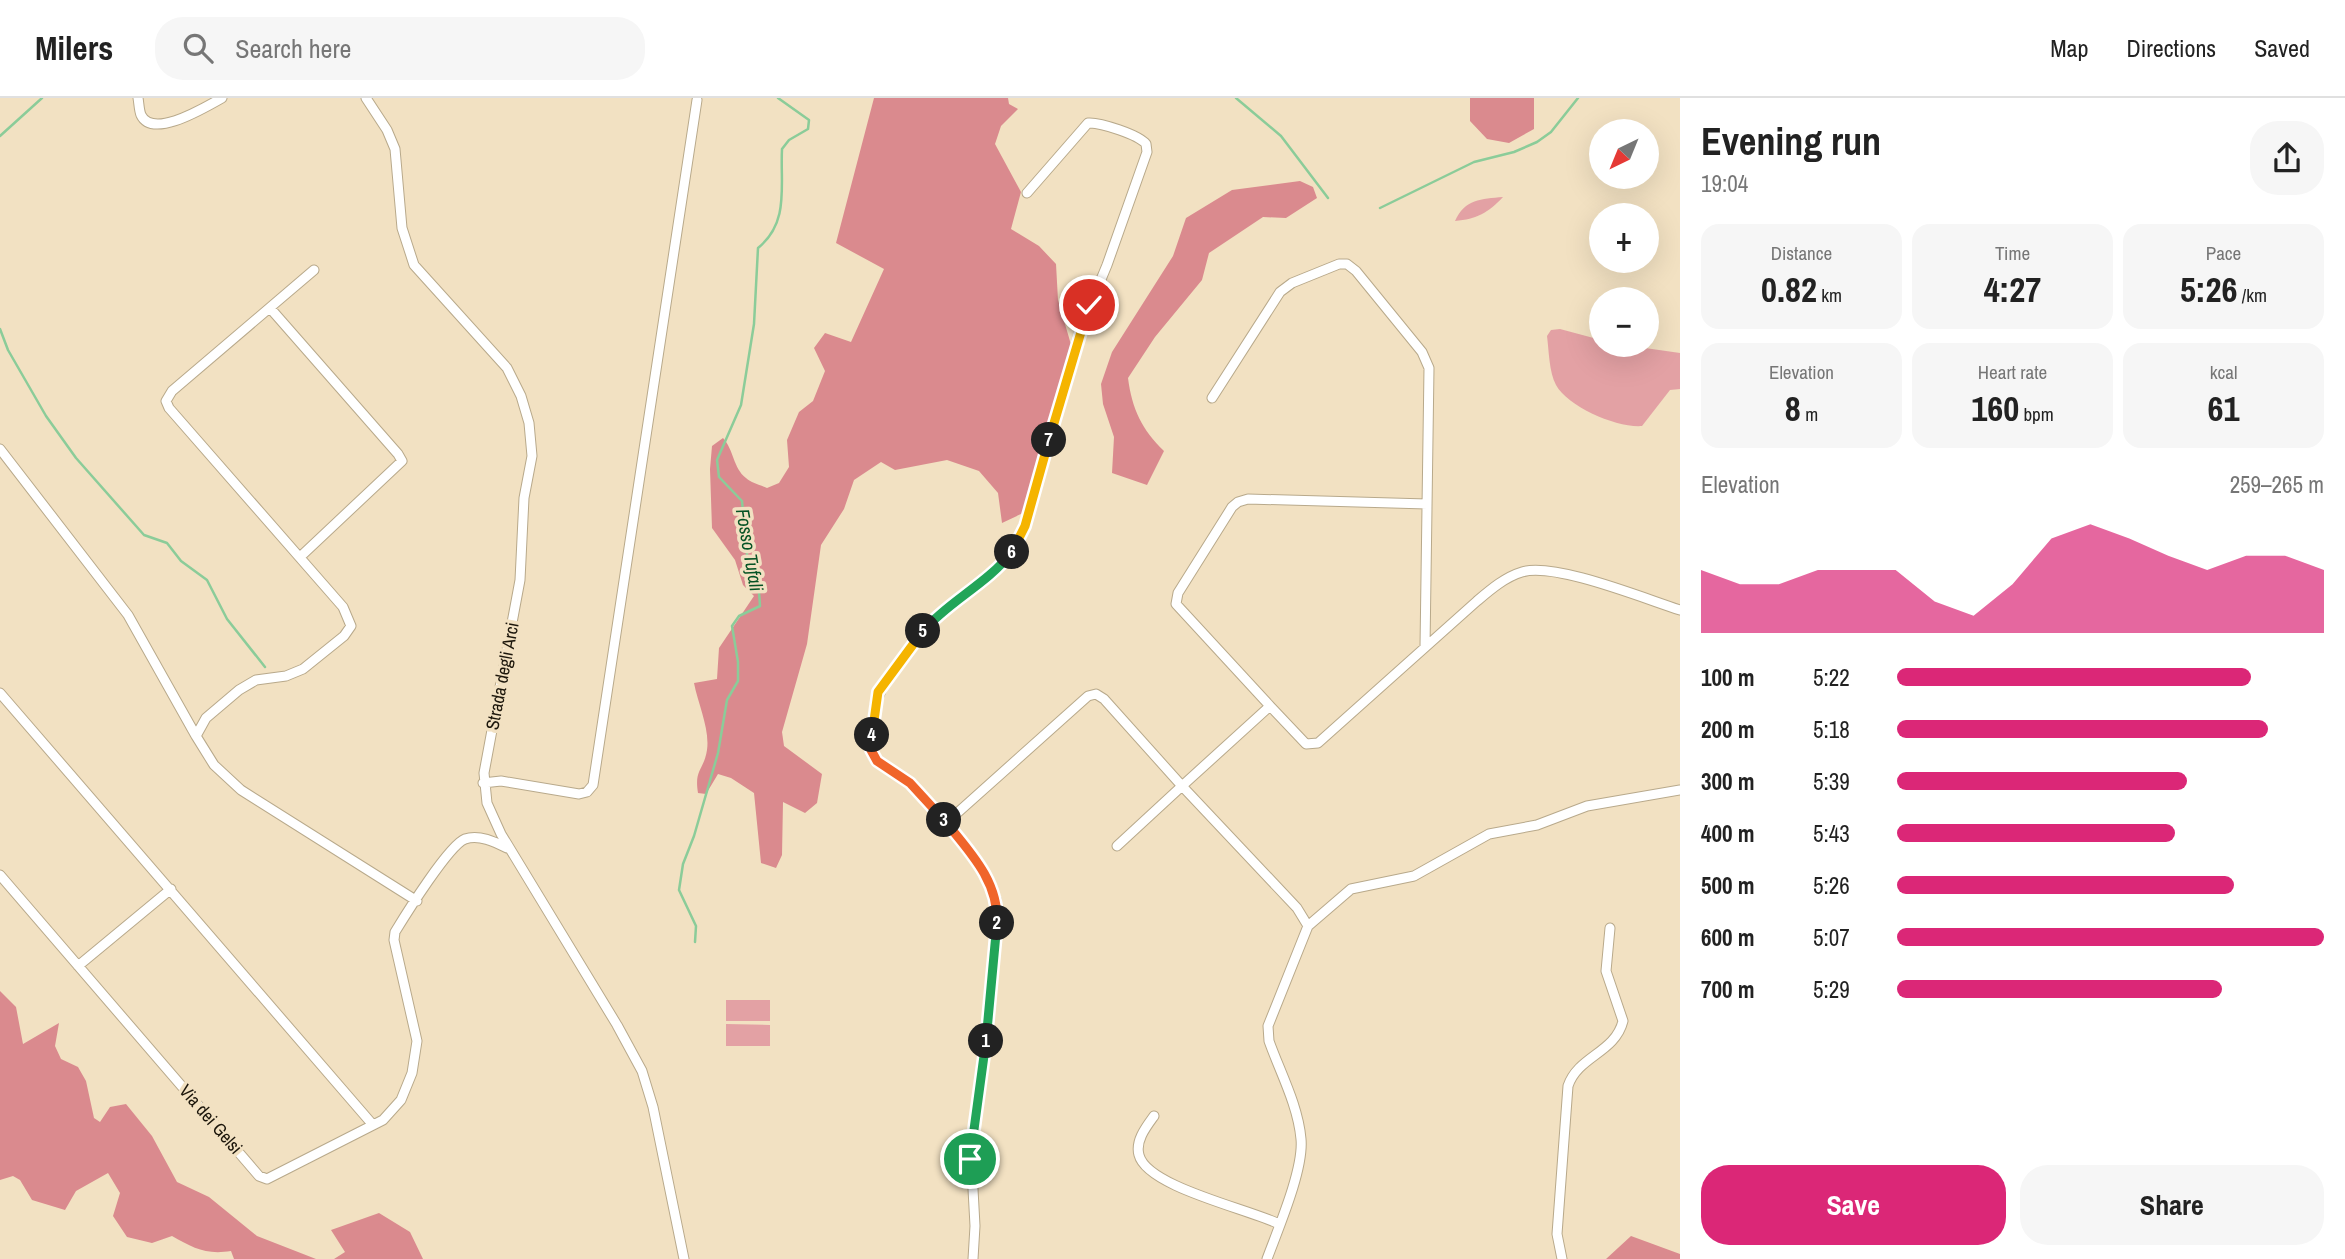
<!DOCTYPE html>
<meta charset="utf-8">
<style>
body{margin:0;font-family:"Archivo Narrow",sans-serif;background:#f6f6f6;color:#222;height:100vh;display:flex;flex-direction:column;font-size:26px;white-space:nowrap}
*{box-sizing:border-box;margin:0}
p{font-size:23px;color:#767676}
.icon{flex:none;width:38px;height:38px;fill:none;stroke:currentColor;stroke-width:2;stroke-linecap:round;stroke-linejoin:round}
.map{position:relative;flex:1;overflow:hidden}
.details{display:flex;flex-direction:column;background:#fff;width:665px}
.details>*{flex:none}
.needle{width:46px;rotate:223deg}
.tools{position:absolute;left:1589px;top:21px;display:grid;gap:14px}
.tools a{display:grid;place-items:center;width:70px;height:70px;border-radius:50%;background:#fff;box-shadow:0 7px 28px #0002;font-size:35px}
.pin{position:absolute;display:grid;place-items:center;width:60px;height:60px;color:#fff;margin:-30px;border:4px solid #fff;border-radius:50%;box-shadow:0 2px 7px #0007}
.km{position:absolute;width:35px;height:35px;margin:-18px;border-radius:50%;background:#222;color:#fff;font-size:19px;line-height:35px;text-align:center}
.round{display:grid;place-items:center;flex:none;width:74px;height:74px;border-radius:28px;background:#f6f6f6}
.summary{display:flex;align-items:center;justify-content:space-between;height:119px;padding:0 21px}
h1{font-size:38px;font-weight:800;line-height:52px}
.stats{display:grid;grid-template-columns:repeat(3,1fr);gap:10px;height:119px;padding:7px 21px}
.stats div{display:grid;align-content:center;border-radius:18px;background:#f6f6f6;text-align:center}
.stats b{font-size:35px;font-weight:800}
.stats small{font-size:19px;font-weight:400}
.stats p{font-size:19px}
.chart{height:196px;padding:14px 21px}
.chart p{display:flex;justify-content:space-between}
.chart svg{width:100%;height:126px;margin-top:7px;fill:#db2777;opacity:.7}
.cta{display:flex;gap:14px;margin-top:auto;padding:14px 21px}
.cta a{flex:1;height:80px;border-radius:28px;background:#db2777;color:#fff;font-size:28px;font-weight:800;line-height:80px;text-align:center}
.cta a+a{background:#f6f6f6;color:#222}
ul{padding:0 21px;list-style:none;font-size:23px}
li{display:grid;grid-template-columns:112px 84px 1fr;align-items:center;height:52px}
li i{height:18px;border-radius:9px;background:#db2777}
header{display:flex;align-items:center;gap:42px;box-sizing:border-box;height:98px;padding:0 35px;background:#fff;border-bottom:2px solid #e0e0e0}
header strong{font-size:33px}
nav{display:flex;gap:38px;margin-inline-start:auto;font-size:24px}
.search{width:490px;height:63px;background:#f6f6f6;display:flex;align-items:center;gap:18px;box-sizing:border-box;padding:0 24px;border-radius:28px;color:#767676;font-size:26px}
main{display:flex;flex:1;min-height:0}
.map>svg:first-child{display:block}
.green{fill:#e3a1a4}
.forest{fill:#da8a8e}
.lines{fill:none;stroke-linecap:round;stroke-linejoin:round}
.stream{stroke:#8bcc99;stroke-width:2.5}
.street-casing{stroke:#b8a98b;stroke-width:11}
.street{stroke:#fff;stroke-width:9}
.split-1-casing{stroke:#fff;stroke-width:14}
.split-2-casing{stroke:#fff;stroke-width:14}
.split-3-casing{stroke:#fff;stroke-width:14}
.split-4-casing{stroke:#fff;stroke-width:14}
.split-5-casing{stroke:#fff;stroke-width:14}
.split-6-casing{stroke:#fff;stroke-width:14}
.split-7-casing{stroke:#fff;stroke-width:14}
.split-8-casing{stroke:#fff;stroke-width:14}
.split-1{stroke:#22a559;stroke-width:9}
.split-2{stroke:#22a559;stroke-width:9}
.split-3{stroke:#f0652b;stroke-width:9}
.split-4{stroke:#f0652b;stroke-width:9}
.split-5{stroke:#f5b400;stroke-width:9}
.split-6{stroke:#22a559;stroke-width:9}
.split-7{stroke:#f5b400;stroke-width:9}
.split-8{stroke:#f5b400;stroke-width:9}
.labels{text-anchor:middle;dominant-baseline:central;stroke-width:7;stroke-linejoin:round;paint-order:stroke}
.street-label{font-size:18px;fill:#1c160b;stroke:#f2e1c2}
.water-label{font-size:19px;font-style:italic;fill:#065325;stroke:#f2e1c2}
</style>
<header>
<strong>Milers</strong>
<div class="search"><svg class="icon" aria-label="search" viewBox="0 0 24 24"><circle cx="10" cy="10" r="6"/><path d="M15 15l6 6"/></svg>Search here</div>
<nav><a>Map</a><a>Directions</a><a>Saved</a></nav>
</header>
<main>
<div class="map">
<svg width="1680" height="1161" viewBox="0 0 1680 1161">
<rect width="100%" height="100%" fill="#f2e1c2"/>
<path class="green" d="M1503 99C1488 115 1477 121 1455 123 1465 101 1481 101 1503 99Z
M1560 231 1601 242V247H1624L1680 255V291L1670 292 1642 328C1617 330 1568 309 1556 287 1549 274 1549 253 1547 238L1551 232Z
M726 902H770V923H726Z
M726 926 770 927V948H726Z"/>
<path class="forest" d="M874 0H1008L1009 6 1018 11 1001 28 995 46 1021 94 1011 131 1039 148 1056 166 1058 202 1072 250 1023 415 1002 425 998 395 979 373 947 362 895 372 881 364 854 382 844 411 821 447 807 546 782 634 784 648 822 676 817 705 805 715 783 704 782 757 776 770 761 765 754 695 731 680 718 676 706 696 698 695C694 671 704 672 707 652 710 631 698 606 694 585L717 581 719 550 754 498 743 487 735 462 712 430 710 371 712 348 723 340C734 352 733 370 746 380 751 385 761 387 767 390L779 385 789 369 787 342 799 314 813 303 825 273 814 250 825 235 851 244 884 171 836 145Z
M1470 0H1534V31L1509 45 1487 41 1470 23Z
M1300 83 1313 89 1317 100 1286 120 1263 119 1209 155 1202 182 1155 239 1128 280C1132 311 1142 332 1164 353L1147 387 1112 375 1114 339 1103 306 1101 286 1112 254 1173 158 1186 120 1232 92Z
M0 893 16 909 23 946 59 925 55 948 61 961 78 969 86 983 94 1020 100 1024 110 1009 126 1006 152 1038 177 1084 209 1099 257 1138 316 1161H234L231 1153C206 1157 193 1150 172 1138L152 1145 127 1139 113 1118 120 1095 108 1075 76 1093 65 1112 32 1102 20 1082 13 1078 0 1082Z
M379 1115 410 1134 423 1161H334L345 1154 331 1132Z
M1631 1138 1680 1156V1161H1606Z"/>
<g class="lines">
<path class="stream" d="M1236 0 1281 38 1328 100
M0 38 42 0
M1380 110 1474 64 1514 54 1537 44 1551 34 1578 0
M0 231 8 252 46 318 76 360 144 437 167 445 181 463 207 482 227 521 265 569
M695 844 696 828 679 792 683 766 694 738 718 655 727 602 738 583V564L732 528 739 518 760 508 759 494 748 467 742 403 719 379 717 362 741 307 754 226 758 150C790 124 780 87 782 51L789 42 808 31 809 22 778 0"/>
<defs>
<path id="street" d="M138 0C139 5 139 12 141 17 153 42 207 8 222 0
M366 0 387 32 395 51 402 130 414 167 507 270 521 298 529 325 532 358 524 400 520 482 484 675 487 705 501 736 617 927 642 973 653 1009 684 1161
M314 172 172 293 166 303 169 310 343 509 351 528 344 538 303 571 286 578 256 582 239 592 206 620 196 638 214 667 241 692 417 803
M270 210 398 356 402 363 300 459
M1212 300 1280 194 1292 185 1339 166H1347L1356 173 1422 254 1429 270 1425 549
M0 351 128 517 196 638
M0 595 373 1027
M1270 608 1176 506 1178 495 1232 409 1238 404 1248 401 1427 406
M483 685 501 683 579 696 587 694 593 687 697 2
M946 725 1088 598 1096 596 1104 601 1182 688 1117 748
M0 777 259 1078 267 1081 383 1022 401 1002 412 975 417 943 394 842 395 834C406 816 449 747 465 741 479 736 495 744 507 750
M1308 828 1351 791 1414 778 1489 736 1537 727 1587 708 1680 692
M78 868 171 791
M1154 1018C1146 1029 1135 1043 1139 1057 1147 1089 1249 1111 1279 1126
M973 1161 975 1128 971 1054 988 923 997 829 996 801 982 771 931 706 910 686 874 660 870 646 875 608 884 585 931 524 998 470 1021 438 1080 232 1107 167 1147 54 1146 46C1139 37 1100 24 1088 25L1027 95
M1267 1161C1278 1131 1304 1071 1301 1041 1298 1007 1280 974 1269 943L1268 928 1308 828 1297 810 1182 688 1270 608 1306 646 1318 645 1477 503C1490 492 1505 479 1522 474 1555 464 1645 501 1680 512
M1562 1161 1557 1136 1568 988C1578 958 1615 955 1623 923L1606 873 1610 830"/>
</defs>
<use href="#street" class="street-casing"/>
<use href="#street" class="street"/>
</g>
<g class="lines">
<defs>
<path id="split-1" d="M970 1061 986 943"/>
<path id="split-2" d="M986 943 997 825"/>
<path id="split-3" d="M944 722C969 753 999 783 997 825"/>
<path id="split-4" d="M872 637 871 652 877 663 910 685 944 722"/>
<path id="split-5" d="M872 637 878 594 923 533"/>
<path id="split-6" d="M923 533C949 503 987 486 1012 454"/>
<path id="split-7" d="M1012 454 1025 428 1049 342"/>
<path id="split-8" d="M1049 342 1089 207"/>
</defs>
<use href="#split-1" class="split-1-casing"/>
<use href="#split-2" class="split-2-casing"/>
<use href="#split-3" class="split-3-casing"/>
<use href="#split-4" class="split-4-casing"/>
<use href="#split-5" class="split-5-casing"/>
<use href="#split-6" class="split-6-casing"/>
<use href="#split-7" class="split-7-casing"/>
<use href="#split-8" class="split-8-casing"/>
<use href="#split-1" class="split-1"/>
<use href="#split-2" class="split-2"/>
<use href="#split-3" class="split-3"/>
<use href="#split-4" class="split-4"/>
<use href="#split-5" class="split-5"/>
<use href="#split-6" class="split-6"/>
<use href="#split-7" class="split-7"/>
<use href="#split-8" class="split-8"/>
</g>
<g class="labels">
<g class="street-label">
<text transform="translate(502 578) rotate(-79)">Strada degli Arci</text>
<text transform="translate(211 1021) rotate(49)">Via dei Gelsi</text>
</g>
<g class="water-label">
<text transform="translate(750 452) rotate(80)">Fosso Tufali</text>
</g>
</g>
</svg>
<div class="tools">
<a><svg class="needle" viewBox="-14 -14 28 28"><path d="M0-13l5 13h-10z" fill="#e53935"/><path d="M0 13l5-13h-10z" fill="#767676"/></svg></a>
<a>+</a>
<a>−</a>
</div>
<div class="pin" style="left:970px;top:1061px;background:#1e9e55"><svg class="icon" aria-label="arrive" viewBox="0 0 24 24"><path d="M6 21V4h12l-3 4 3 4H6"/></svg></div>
<div class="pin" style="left:1089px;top:207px;background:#d93025"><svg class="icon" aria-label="check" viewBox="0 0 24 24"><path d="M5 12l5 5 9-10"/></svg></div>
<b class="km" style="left:986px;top:943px">1</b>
<b class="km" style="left:997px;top:825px">2</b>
<b class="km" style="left:944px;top:722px">3</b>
<b class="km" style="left:872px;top:637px">4</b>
<b class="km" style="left:923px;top:533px">5</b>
<b class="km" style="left:1012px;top:454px">6</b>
<b class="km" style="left:1049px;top:342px">7</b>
</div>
<section class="details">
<div class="summary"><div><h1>Evening run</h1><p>19:04</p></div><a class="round"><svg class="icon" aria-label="share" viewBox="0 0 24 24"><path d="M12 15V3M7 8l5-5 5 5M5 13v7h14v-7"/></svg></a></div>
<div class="stats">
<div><p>Distance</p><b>0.82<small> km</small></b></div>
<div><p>Time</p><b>4:27</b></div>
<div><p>Pace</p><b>5:26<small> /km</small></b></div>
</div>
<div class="stats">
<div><p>Elevation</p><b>8<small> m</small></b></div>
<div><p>Heart rate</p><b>160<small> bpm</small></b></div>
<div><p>kcal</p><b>61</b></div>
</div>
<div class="chart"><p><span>Elevation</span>259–265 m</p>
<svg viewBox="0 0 160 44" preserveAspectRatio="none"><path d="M0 44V22L10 27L20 27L30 22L40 22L50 22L60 33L70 38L80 27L90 11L100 6L110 11L120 17L130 22L140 17L150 17L160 22V44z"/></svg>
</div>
<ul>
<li><b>100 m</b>5:22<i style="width:83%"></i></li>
<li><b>200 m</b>5:18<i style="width:87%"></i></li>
<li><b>300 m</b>5:39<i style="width:68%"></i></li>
<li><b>400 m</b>5:43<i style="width:65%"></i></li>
<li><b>500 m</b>5:26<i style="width:79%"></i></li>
<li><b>600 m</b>5:07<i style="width:100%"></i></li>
<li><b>700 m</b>5:29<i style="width:76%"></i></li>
</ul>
<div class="cta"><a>Save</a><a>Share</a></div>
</section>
</main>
